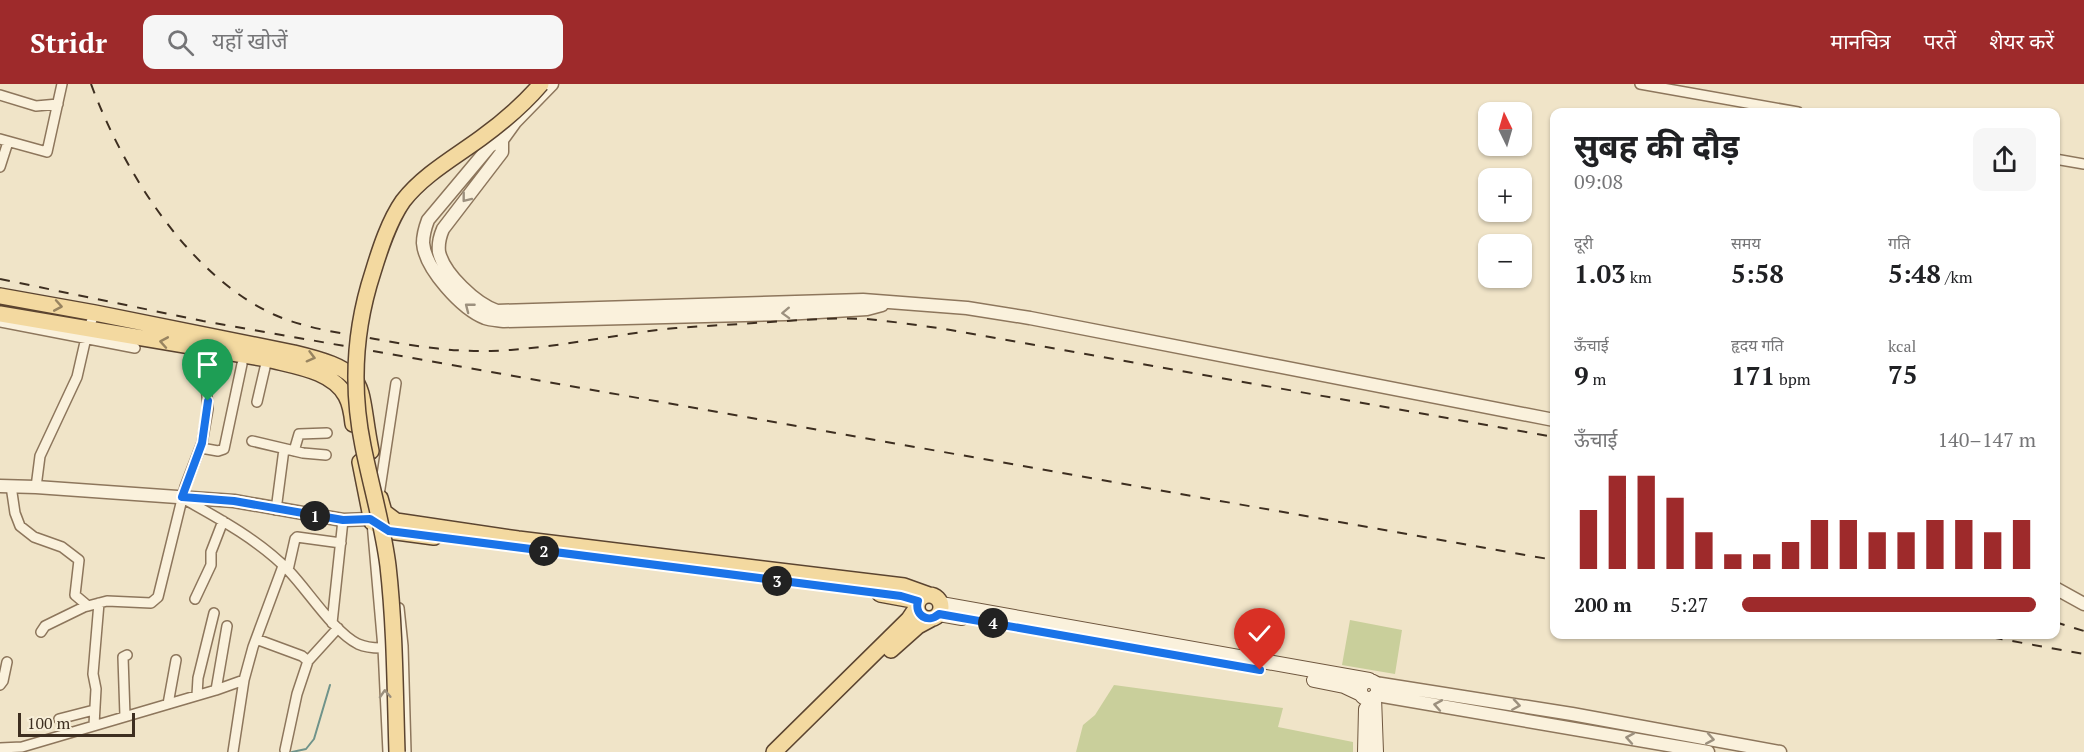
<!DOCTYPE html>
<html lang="hi">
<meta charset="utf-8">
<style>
body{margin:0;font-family:"PT Serif","Noto Sans Devanagari",serif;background:#f6f6f6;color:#202124;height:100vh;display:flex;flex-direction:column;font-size:22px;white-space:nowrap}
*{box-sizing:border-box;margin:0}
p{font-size:20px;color:#757577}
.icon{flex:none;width:33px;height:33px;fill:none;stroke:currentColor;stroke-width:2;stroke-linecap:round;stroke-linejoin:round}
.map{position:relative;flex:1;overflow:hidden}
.panel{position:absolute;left:1550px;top:24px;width:510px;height:531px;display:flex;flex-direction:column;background:#fff;border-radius:12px;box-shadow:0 2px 4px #0004}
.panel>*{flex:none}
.needle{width:39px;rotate:355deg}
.controls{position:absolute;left:1478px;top:18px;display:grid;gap:12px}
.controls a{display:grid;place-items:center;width:54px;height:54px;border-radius:12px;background:#fff;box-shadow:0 2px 4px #0004;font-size:30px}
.scale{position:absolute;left:18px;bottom:15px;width:117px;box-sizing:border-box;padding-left:6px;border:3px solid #3d2e20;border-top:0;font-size:16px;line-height:21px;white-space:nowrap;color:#3d2e20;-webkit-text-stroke:4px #f7eed8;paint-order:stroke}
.pin{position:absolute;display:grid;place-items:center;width:51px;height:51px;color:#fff;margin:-62px -26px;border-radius:50% 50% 50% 0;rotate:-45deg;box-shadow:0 0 6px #0007}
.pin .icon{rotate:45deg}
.km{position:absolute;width:30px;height:30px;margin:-15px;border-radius:50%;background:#222;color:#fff;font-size:16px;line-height:30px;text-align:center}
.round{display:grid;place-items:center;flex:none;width:63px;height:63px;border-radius:12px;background:#f6f6f6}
.headline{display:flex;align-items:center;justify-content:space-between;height:102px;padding:0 24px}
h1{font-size:33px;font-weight:700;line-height:45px}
.figures{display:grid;grid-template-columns:repeat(3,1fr);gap:9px;height:102px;padding:6px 24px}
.figures div{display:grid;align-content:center}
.figures b{font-size:26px;font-weight:700}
.figures small{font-size:16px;font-weight:400}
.figures p{font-size:16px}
.chart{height:168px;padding:12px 24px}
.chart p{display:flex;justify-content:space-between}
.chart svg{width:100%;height:108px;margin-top:6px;stroke:#9e2a2b;stroke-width:6}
ul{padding:0 24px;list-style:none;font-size:20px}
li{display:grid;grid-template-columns:96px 72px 1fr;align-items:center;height:45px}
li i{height:15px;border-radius:8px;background:#9e2a2b}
header{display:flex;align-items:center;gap:36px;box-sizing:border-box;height:84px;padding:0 30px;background:#9e2a2b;color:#fff}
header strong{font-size:28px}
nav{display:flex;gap:33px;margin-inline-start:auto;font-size:21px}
.search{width:420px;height:54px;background:#f6f6f6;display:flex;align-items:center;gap:15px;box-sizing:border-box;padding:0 21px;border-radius:12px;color:#757577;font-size:22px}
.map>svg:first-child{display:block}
.green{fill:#c9cf9b}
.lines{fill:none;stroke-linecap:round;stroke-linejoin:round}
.stream{stroke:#6f938a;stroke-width:2}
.minor-casing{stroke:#8d765c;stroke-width:12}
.tertiary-casing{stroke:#8d765c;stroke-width:15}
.secondary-casing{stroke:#6f573f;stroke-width:16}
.primary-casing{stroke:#5b4430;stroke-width:18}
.minor{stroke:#faf1dc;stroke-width:9}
.tertiary{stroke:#faf1dc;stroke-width:12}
.secondary{stroke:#faf1dc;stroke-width:14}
.primary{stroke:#f3d9a0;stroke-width:15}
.rail{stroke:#3d2e20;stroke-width:2;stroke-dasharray:10 10;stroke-linecap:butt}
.primary-bridge-casing{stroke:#5b4430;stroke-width:18;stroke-linecap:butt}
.primary-bridge{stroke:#f3d9a0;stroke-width:15}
.oneway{stroke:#9c907e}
.oneway2{stroke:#988460}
.route-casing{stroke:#fff;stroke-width:12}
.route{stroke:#1a73e8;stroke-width:8}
</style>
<header>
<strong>Stridr</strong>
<div class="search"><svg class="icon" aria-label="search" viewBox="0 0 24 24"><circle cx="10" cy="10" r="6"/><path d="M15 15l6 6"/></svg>यहाँ खोजें</div>
<nav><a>मानचित्र</a><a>परतें</a><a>शेयर करें</a></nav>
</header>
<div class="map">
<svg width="2084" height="668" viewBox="0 0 2084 668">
<rect width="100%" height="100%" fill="#f0e4c8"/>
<path class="green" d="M1350 536 1402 546 1395 590 1342 581Z
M1114 601 1283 624 1278 643 1353 658V668H1076L1083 641 1095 631Z"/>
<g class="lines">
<path class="stream" d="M292 668 306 665 314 655 330 601"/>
<defs>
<path id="minor" d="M1640 0 1798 28
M0 11 36 22 58 20
M0 55 47 68 62 0
M2055 75 2084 80
M0 83 8 58
M0 238 135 264
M257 318 267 275
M252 357 303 369 326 371
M201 364 218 367 224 365 242 280
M294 367 299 350 327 349
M11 402 15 429 20 442 34 453 62 463 79 476 75 511 88 522
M36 403 40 372 77 293 88 245 95 229
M379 411 396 299
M184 415C220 435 260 457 289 487 309 508 334 548 358 560 372 566 389 564 403 562
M276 426 284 365
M372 438 383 564 388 668
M288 486 295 455 297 453 341 459
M195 515 211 481V468L223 437
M399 524 403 562 406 668
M332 539 343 436
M41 548 45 542 84 523 107 517 151 519 158 513 185 403 202 359 208 325 206 300 208 265
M256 555 302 572 308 577
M0 601 3 597 7 578
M216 606 244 596
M197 611 198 594 214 529
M168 620 176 576
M125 632 123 573 127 571
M59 635 94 626
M94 641 96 605 93 590 99 519
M0 664 22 663 216 606 227 542
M285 666 297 610 308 577 338 544
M233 668 244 596 253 563 283 482"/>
<path id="tertiary" d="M552 0 515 38 502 56 490 62 428 136C425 144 423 151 423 159 425 185 462 225 485 234 491 236 498 236 504 237L785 230 867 225 882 221
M502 56V68L443 145C440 152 438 160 439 168 444 190 476 220 497 227L863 216 967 224 1030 234 1554 336
M0 402 36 403 234 417 343 436 371 435
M2055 504 2084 520
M1375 599 1572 630 1780 668
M1377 611 1708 668"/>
<path id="secondary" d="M941 520 1369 596
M939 530 962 534
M1314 596 1344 602 1361 610
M1360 606a9 9 0 1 1 18 0a9 9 0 1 1-18 0Z
M1374 613 1376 668
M1365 668 1366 625"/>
<path id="primary" d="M0 212 95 229 294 269C373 288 357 298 371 367
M0 230 267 275C293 282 332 286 346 312 351 321 352 330 353 340
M360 378 372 438 389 447 434 453
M380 414 384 428 396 437 518 455 904 502 929 511
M880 510 918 517
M917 523a12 12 0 1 1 24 0a12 12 0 1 1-24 0Z
M891 566 918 542 931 535
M774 668 909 535 917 523"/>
</defs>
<use href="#minor" class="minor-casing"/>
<use href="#tertiary" class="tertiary-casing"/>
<use href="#secondary" class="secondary-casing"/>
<use href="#primary" class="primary-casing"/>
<use href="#minor" class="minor"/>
<use href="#tertiary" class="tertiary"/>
<use href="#secondary" class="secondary"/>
<use href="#primary" class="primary"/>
<path class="rail" d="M91 0C123 86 188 192 275 231 307 245 342 249 375 255 413 262 452 268 491 267 553 265 614 250 676 244 702 242 728 241 754 239 791 237 829 233 866 235 890 237 915 241 939 244L1554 353
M0 195 203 237 1554 476
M2055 538 2084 547
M1973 550 2084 570"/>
<defs>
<path id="primary-bridge" d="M397 668C395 606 395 544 388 482 383 442 371 402 363 362 351 303 354 246 373 188 380 165 389 137 403 117 423 91 455 73 481 54 503 38 523 21 541 0"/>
</defs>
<use href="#primary-bridge" class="primary-bridge-casing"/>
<use href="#primary-bridge" class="primary-bridge"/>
</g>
<defs><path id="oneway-chevron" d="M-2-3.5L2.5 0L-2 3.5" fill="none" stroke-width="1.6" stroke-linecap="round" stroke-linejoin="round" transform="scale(1.5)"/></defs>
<g class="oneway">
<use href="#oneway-chevron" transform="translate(466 114) rotate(128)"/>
<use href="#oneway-chevron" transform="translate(469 223) rotate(-142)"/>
<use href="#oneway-chevron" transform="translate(786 229) rotate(178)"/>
<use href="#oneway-chevron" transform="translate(385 610) rotate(-93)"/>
<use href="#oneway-chevron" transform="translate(1438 621) rotate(-170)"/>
<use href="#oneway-chevron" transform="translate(1516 621) rotate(9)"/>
<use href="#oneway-chevron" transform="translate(1630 654) rotate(-170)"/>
<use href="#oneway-chevron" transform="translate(1710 655) rotate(10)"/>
</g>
<g class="oneway2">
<use href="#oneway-chevron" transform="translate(58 222) rotate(10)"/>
<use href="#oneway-chevron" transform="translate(164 258) rotate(-170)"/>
<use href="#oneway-chevron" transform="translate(311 273) rotate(15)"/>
</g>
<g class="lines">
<defs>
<path id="route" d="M208 317 202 359 182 413 234 417 343 436 370 435 389 447 901 512 918 517C914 531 928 540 939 530L1260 586"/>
</defs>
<use href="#route" class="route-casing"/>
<use href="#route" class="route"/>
</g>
</svg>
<div class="controls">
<a><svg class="needle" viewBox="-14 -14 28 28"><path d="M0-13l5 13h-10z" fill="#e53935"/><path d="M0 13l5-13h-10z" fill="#757577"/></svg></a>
<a>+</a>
<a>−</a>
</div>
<div class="scale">100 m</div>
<div class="pin" style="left:208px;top:317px;background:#1e9e55"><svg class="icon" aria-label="arrive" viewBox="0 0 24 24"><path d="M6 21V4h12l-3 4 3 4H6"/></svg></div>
<div class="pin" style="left:1260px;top:586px;background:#d93025"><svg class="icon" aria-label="check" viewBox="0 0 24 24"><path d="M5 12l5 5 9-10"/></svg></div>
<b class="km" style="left:315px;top:432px">1</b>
<b class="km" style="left:544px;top:467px">2</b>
<b class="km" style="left:777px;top:497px">3</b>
<b class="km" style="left:993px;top:539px">4</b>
<section class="panel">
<div class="headline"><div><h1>सुबह की दौड़</h1><p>09:08</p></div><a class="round"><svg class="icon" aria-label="share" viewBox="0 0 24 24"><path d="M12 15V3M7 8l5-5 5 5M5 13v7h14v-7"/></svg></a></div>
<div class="figures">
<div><p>दूरी</p><b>1.03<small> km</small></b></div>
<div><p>समय</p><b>5:58</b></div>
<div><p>गति</p><b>5:48<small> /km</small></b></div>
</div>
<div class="figures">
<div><p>ऊँचाई</p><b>9<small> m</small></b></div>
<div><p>हृदय गति</p><b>171<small> bpm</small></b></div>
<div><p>kcal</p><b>75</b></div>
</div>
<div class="chart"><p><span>ऊँचाई</span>140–147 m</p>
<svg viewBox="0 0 160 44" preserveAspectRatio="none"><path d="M5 44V20M15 44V6M25 44V6M35 44V15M45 44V29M55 44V38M65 44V38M75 44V33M85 44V24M95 44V24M105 44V29M115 44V29M125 44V24M135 44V24M145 44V29M155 44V24"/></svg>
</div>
<ul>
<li><b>200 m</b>5:27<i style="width:100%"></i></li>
</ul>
</section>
</div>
